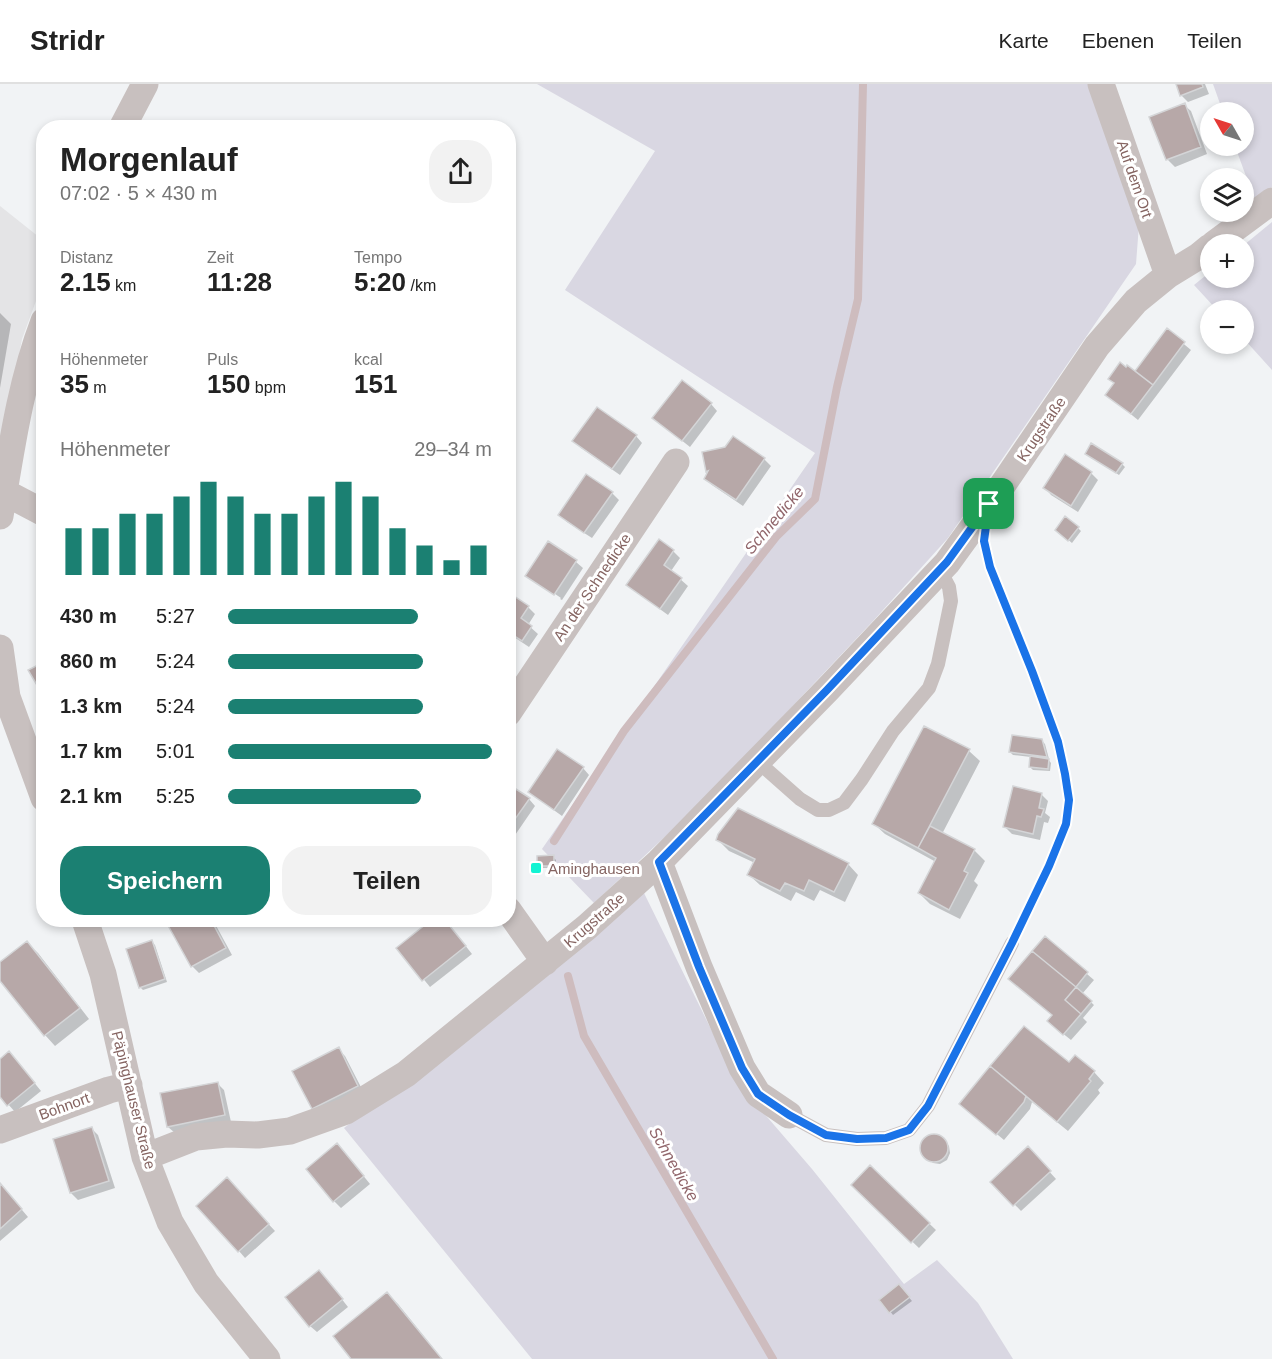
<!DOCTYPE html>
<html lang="de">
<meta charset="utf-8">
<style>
body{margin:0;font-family:Arial,sans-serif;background:#f2f2f2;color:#222;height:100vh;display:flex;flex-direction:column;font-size:22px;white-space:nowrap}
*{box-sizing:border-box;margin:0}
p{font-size:20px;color:#767676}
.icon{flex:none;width:33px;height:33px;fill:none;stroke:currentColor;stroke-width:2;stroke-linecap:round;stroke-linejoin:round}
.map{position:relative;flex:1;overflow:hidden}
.sheet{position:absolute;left:36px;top:36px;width:480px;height:807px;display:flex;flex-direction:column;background:#fff;border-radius:24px;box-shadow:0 3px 9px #0003}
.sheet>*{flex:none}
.needle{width:39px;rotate:309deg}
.buttons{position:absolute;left:1200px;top:18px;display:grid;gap:12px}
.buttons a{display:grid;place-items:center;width:54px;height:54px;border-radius:50%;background:#fff;box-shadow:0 3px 9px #0003;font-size:30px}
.pin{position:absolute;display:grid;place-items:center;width:51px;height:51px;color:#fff;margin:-26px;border-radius:12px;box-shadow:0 3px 9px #0006}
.round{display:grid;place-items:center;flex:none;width:63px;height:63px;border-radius:24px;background:#f2f2f2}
.head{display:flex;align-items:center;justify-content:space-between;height:102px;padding:0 24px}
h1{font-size:33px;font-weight:700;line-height:45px}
.stats{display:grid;grid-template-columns:repeat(3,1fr);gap:9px;height:102px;padding:6px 24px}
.stats div{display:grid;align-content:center}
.stats b{font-size:26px;font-weight:700}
.stats small{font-size:16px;font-weight:400}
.stats p{font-size:16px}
.chart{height:168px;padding:12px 24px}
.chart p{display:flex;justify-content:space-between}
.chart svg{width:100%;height:108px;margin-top:6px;stroke:#1b8072;stroke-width:6}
.action{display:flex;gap:12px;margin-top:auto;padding:12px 24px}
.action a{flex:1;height:69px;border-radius:24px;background:#1b8072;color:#fff;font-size:24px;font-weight:700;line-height:69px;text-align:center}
.action a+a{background:#f2f2f2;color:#222}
ul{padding:0 24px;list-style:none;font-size:20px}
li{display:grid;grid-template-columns:96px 72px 1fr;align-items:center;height:45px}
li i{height:15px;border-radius:8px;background:#1b8072}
header{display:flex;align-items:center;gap:36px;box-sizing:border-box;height:84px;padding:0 30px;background:#fff;border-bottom:2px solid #e0e0e0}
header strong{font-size:28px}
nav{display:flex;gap:33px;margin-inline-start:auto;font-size:21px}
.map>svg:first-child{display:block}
.built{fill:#e4e4e6}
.green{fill:#d9d7e2}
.shadow{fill:#0003}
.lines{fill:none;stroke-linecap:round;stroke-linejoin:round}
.stream{stroke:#cebcbe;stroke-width:8}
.building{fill:#b7a8a8;stroke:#d4d5d7;stroke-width:1.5}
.path{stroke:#bfbab9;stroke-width:4;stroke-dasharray:3 3;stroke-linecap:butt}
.lane{stroke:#c8c0bf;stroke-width:14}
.street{stroke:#c8c0bf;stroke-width:27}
.route-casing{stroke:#fff;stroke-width:12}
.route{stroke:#1a73e8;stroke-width:8}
.poi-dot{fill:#13f3d3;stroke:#fff;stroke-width:2}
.labels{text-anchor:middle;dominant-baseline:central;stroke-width:6;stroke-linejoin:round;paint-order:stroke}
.street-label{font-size:15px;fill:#856461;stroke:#fff}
.poi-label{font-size:15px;fill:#856461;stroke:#fff;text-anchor:start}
.water-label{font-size:16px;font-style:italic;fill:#91666b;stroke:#fff}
</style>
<header>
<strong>Stridr</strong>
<nav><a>Karte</a><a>Ebenen</a><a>Teilen</a></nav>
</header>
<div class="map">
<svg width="1272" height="1275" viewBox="0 0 1272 1275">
<rect width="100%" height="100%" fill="#f1f3f5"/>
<path class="built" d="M0 122 44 157 43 198 22 255 0 375Z"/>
<path class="green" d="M537 0H1090L1139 141 1136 180 948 454 874 536 700 720 594 819 542 765 815 369 565 206 655 67Z
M1213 0H1272V103L1255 117 1235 62H1244V28H1223Z
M1272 138V286L1244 255V226H1217L1194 201 1210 188V194H1244V161Z
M644 809 737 998 812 1085 904 1200 937 1176 978 1219 1013 1275H532L344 1044Z"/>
<path class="shadow" d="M1177 0H1205L1209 10 1188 18 1181 11Z
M1184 21 1191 27 1207 70 1175 83 1168 76 1151 33Z
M0 229 11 240 0 304Z
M1167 246 1191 266 1138 336 1107 311 1135 289Z
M711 320 717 327 690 363 661 340Z
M636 352 642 359 620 391 581 364 574 357Z
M1090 372 1122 380 1125 383 1119 391Z
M764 375 771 382 743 422 712 401 705 394 709 389 707 387Z
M1091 389 1098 396 1078 428 1051 411 1045 404Z
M612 409 619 416 592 454 567 438 560 431Z
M1078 444 1081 447 1072 459 1060 449Z
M673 467 680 474 671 487 688 502 668 531 635 507Z
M576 478 583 484 562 516 560 515 561 514 533 495Z
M508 510 528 523 535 530 528 541 538 550 529 563 508 549Z
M1042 657 1045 660 1049 675 1047 674 1051 679 1050 687 1033 686 1030 683 1031 673 1013 671 1010 668Z
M969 667 980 677 942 750 974 766 985 777 974 797 978 801 960 835 930 820 919 809 936 778 885 750 874 740Z
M583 684 589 691 562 732 537 714 530 708Z
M508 701 529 715 535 722 511 757 508 755Z
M1041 710 1048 717 1045 729 1050 733 1048 739 1044 738 1040 756 1012 750 1005 743Z
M718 756 848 780 858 791 845 818 820 806 814 817 796 808 791 817 760 801 749 791 755 779 729 767Z
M553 773 556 776V784H541L538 781Z
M167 836H213L232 871 199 889 192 882Z
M434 836H445L472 870 430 903 398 864Z
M1045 854 1094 896 1082 910 1094 921 1083 934 1087 938 1071 956 1056 944 1053 932Z
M152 858 155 861 167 898 143 906 140 903Z
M27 859 38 869 89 935 55 962 45 951 0 894V880Z
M338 965 345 972 364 1009 313 1025Z
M16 976 41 1007 15 1028 0 1011V977Z
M1094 988 1104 999 1098 1006 1100 1009 1068 1047 1032 1018 1030 1025 1004 1056 968 1026Z
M217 999 224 1006 231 1038 175 1049 168 1043Z
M91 1044 98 1051 115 1104 78 1116 71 1109Z
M932 1051 940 1052 949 1062 950 1069 947 1076 940 1080 933 1079 923 1070 922 1062 925 1055Z
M1028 1064 1056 1095 1021 1127 993 1098Z
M344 1068 370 1100 341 1124 334 1117Z
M870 1083 936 1146 919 1164 853 1101Z
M0 1100 28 1133 0 1157Z
M233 1102 275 1147 245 1174 239 1167Z
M326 1195 348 1223 317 1248 310 1242Z
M902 1205 912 1217 893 1231 881 1216Z
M387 1210 398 1220 442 1275H353Z"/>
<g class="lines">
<path class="stream" d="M554 757 624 647 776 453 815 415 837 303 858 215 863 0
M568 892 584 952 773 1275"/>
</g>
<path class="building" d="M1176 0H1202L1203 3 1180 12Z
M1185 19 1201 63 1166 76 1149 33Z
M1167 244 1185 258 1153 301 1135 287Z
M1120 278 1126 283 1127 281 1153 301 1131 330 1105 311 1114 299 1108 295Z
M682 296 712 319 682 357 652 334Z
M597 323 637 351 612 385 572 357Z
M733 352 765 374 736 416 704 395 708 387 706 388 702 368 725 363Z
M1091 359 1123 379 1116 389 1085 370Z
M1065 370 1092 388 1071 422 1043 404Z
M586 390 613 408 584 449 558 431Z
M1065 432 1079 443 1068 457 1055 446Z
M659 455 674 466 664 481 682 494 660 525 626 501Z
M548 457 577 476 554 511 525 492Z
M508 508 529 522 521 534 532 542 522 557 508 548Z
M44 578V613L28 586Z
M924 642 970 665 918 764 872 740Z
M1012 651 1042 655 1047 673 1009 668Z
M557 665 584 683 554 726 528 708Z
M1030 672 1049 675 1048 685 1029 683Z
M508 700 530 714 508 745Z
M1013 702 1042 709 1039 724 1044 725 1041 733 1037 732 1033 750 1003 743Z
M738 724 849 779 834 808 809 796 804 807 785 799 780 807 747 791 755 775 716 756 718 750Z
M930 742 975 765 964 787 968 789 949 826 918 809 936 774 918 764Z
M554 771V782H537V772Z
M165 836H211L226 864 191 883Z
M431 836H445L466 862 422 897 396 864Z
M1045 852 1088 888 1076 903 1032 867Z
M152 856 165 895 139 904 126 865Z
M27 857 80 924 44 952 0 897V878Z
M1032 867 1076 903 1065 916 1081 930 1063 951 1047 937 1052 931 1008 895Z
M1076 903 1092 917 1081 930 1065 916Z
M1024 942 1069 978 1075 971 1095 987 1089 995 1091 997 1057 1038 990 982Z
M339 963 358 1002 312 1025 292 987Z
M9 967 35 999 7 1022 0 1013V975Z
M990 982 1026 1012 1024 1018 996 1051 959 1020Z
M218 998 225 1031 167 1043 160 1009Z
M92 1043 109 1097 70 1109 53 1055Z
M920 1064a14 14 0 1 1 28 0a14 14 0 1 1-28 0Z
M337 1059 364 1092 333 1118 306 1085Z
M1028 1062 1051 1087 1013 1122 990 1098Z
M870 1081 930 1139 911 1159 851 1101Z
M227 1093 269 1140 238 1168 196 1122Z
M0 1099 22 1125 0 1145Z
M319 1186 343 1215 309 1243 285 1213Z
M899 1200 910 1213 889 1229 879 1216Z
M387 1208 442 1275H351L333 1252Z"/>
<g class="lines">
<path class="path" d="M987 468 990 483 1032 587 1058 658 1069 716 1066 740 1049 782 1019 845"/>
<path class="lane" d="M757 677 800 715 818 726H829L844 719 862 695 893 647 929 604 938 580 951 517 949 503 940 486
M789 1031 826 1051 857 1055 886 1054 909 1046 928 1022 1012 859"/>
<path class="street" d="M1101 0 1168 191
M122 44 145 0
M1214 160 1272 117
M4 408 44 429
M0 432C11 367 20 300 44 237
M0 564 7 613 44 714
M508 629 676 378
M659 778 699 883 742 984 758 1010 789 1031
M508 826 545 878
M85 836 103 890 145 1073 170 1138 206 1199 267 1275
M0 1046 109 1006 129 1001
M145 1073 196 1053 227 1050 258 1051 290 1047 346 1027 406 990 587 843 659 778 827 606 947 479 989 421 1097 262 1136 217 1168 191 1199 172 1210 163"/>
</g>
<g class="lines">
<defs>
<path id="route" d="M989 420 984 457 990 483 1032 587 1058 658 1065 690 1069 716 1066 740 1049 782 1012 859 928 1022 909 1046 886 1054 857 1055 826 1051 789 1031 758 1010 742 984 699 883 659 778 827 606 947 478Z"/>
</defs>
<use href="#route" class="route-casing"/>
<use href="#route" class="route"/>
</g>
<rect class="poi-dot" x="530" y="778" width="12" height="12" rx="3"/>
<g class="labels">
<g class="street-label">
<text transform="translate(1135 95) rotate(71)">Auf dem Ort</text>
<text transform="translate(1041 345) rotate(-56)">Krugstraße</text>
<text transform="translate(592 503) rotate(-56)">An der Schnedicke</text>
<text transform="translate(594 836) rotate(-41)">Krugstraße</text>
<text transform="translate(134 1016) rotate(76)">Päpinghauser Straße</text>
<text transform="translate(64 1022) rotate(-20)">Bohnort</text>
</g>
<g class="poi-label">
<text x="548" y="784">Aminghausen</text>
</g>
<g class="water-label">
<text transform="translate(774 436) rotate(-50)">Schnedicke</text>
<text transform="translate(674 1080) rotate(60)">Schnedicke</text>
</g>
</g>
</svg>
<div class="buttons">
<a><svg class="needle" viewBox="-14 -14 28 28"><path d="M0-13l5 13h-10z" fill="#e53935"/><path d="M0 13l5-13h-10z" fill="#767676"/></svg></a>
<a><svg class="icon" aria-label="layers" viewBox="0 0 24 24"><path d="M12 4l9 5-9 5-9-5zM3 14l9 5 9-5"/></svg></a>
<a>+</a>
<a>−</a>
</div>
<div class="pin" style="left:989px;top:420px;background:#1e9e55"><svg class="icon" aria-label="arrive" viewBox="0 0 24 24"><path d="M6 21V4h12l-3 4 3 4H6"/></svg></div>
<section class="sheet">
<div class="head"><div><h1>Morgenlauf</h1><p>07:02 · 5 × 430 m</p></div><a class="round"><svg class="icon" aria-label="share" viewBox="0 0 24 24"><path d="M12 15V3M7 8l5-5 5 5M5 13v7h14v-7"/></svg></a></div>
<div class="stats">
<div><p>Distanz</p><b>2.15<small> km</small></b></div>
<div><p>Zeit</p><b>11:28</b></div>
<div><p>Tempo</p><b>5:20<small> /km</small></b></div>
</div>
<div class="stats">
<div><p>Höhenmeter</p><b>35<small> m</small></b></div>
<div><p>Puls</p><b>150<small> bpm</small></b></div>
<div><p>kcal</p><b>151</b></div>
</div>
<div class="chart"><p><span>Höhenmeter</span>29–34 m</p>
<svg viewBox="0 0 160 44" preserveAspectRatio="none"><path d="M5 44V25M15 44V25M25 44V19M35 44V19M45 44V12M55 44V6M65 44V12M75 44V19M85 44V19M95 44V12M105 44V6M115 44V12M125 44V25M135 44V32M145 44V38M155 44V32"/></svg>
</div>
<ul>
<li><b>430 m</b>5:27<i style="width:72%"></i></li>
<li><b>860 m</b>5:24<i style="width:74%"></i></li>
<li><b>1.3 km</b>5:24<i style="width:74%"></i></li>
<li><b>1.7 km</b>5:01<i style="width:100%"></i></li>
<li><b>2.1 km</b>5:25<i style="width:73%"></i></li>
</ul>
<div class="action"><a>Speichern</a><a>Teilen</a></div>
</section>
</div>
